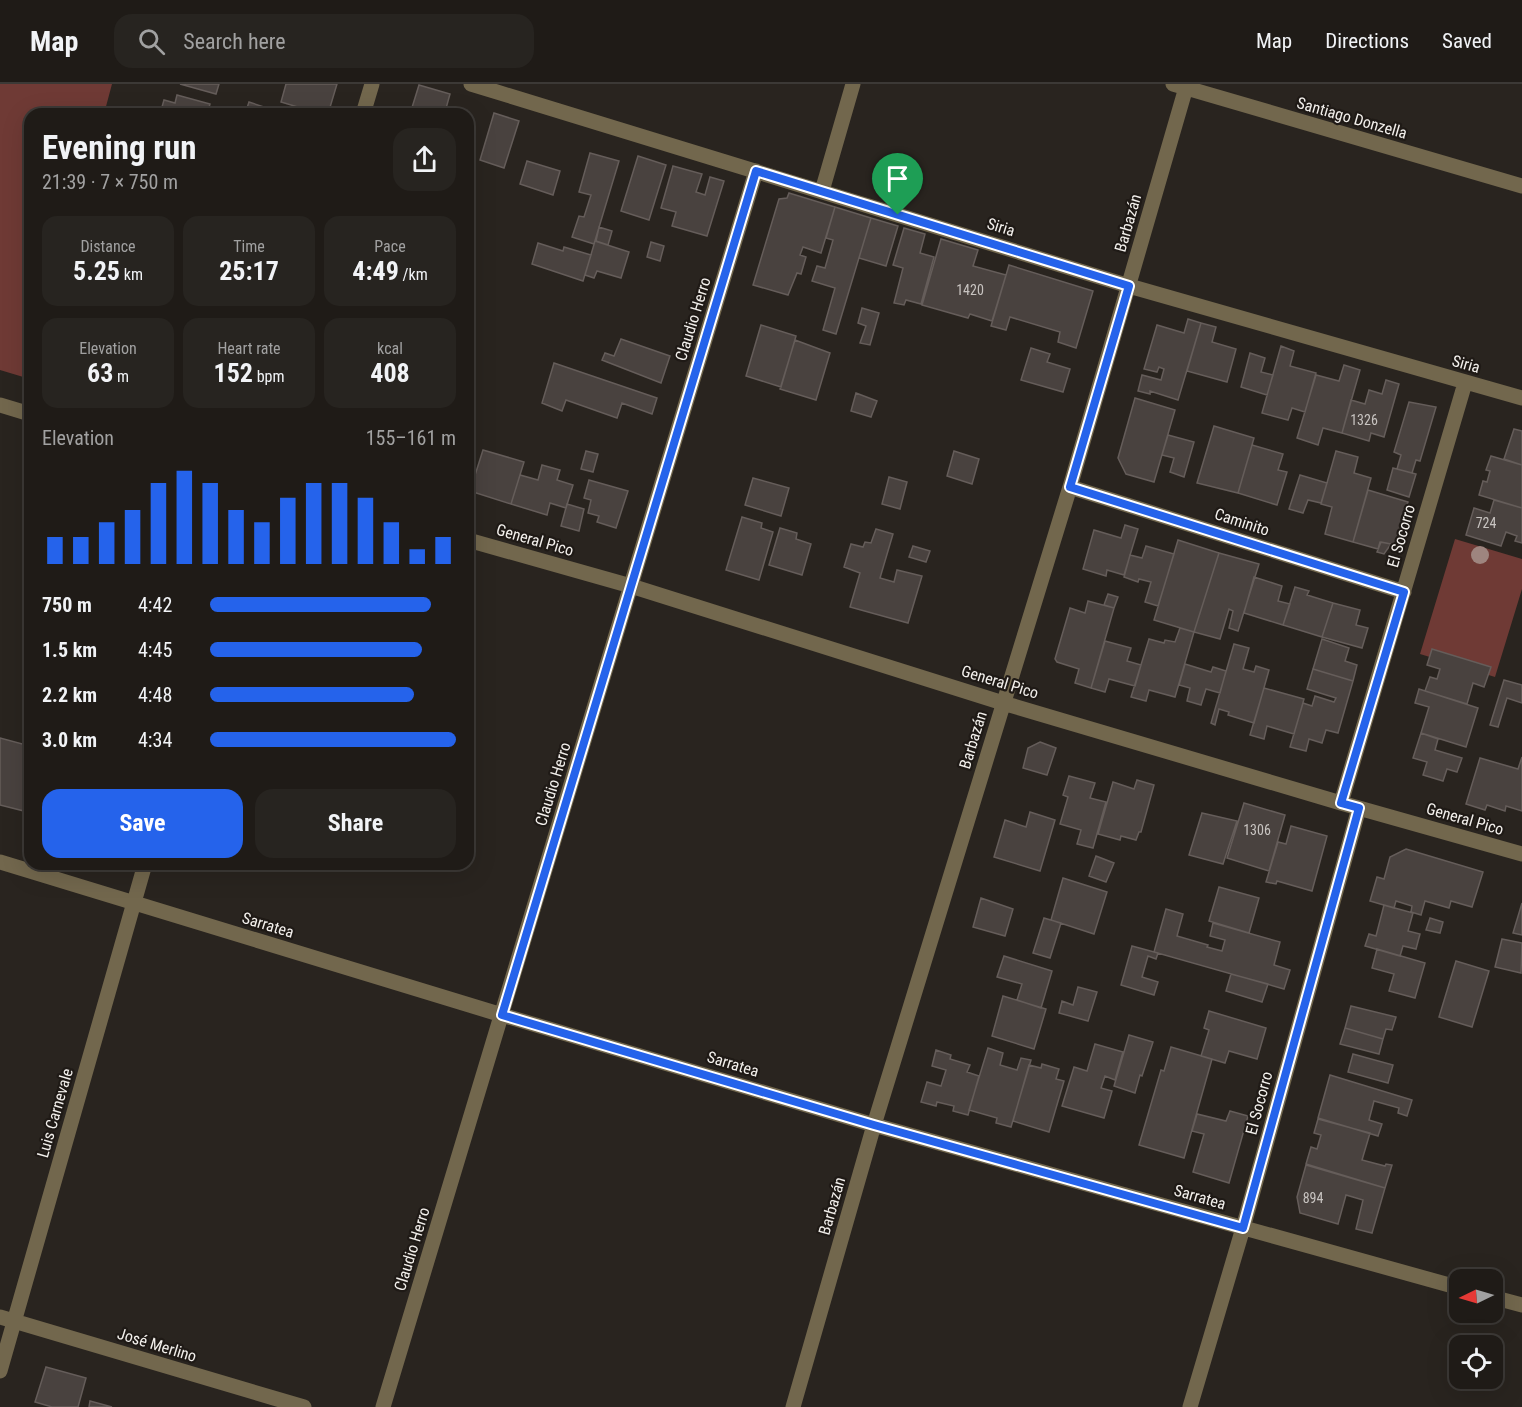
<!DOCTYPE html>
<meta charset="utf-8">
<style>
body{margin:0;font-family:"Roboto Condensed",sans-serif;background:#272420;color:#f1f3f6;height:100vh;display:flex;flex-direction:column;font-size:22px;white-space:nowrap}
*{box-sizing:border-box;margin:0}
p{font-size:20px;color:#a1a1a1}
.icon{flex:none;width:33px;height:33px;fill:none;stroke:currentColor;stroke-width:2;stroke-linecap:round;stroke-linejoin:round}
.map{position:relative;flex:1;overflow:hidden}
.details{position:absolute;left:24px;top:24px;width:450px;height:762px;display:flex;flex-direction:column;background:#1f1b17;border-radius:18px;box-shadow:0 6px 24px #0002,0 0 0 2px #3c3936}
.details>*{flex:none}
.needle{width:39px;rotate:265deg}
.tools{position:absolute;left:1449px;top:1185px;display:grid;gap:12px}
.tools a{display:grid;place-items:center;width:54px;height:54px;border-radius:12px;background:#1f1b17;box-shadow:0 6px 24px #0002,0 0 0 2px #3c3936;font-size:30px}
.pin{position:absolute;display:grid;place-items:center;width:51px;height:51px;color:#fff;margin:-62px -26px;border-radius:50% 50% 50% 0;rotate:-45deg;box-shadow:0 0 6px #0007}
.pin .icon{rotate:45deg}
.round{display:grid;place-items:center;flex:none;width:63px;height:63px;border-radius:18px;background:#272420}
.head{display:flex;align-items:center;justify-content:space-between;height:102px;padding:0 18px}
h1{font-size:33px;font-weight:700;line-height:45px}
.stats{display:grid;grid-template-columns:repeat(3,1fr);gap:9px;height:102px;padding:6px 18px}
.stats div{display:grid;align-content:center;border-radius:15px;background:#272420;text-align:center}
.stats b{font-size:26px;font-weight:700}
.stats small{font-size:16px;font-weight:400}
.stats p{font-size:16px}
.chart{height:168px;padding:12px 18px}
.chart p{display:flex;justify-content:space-between}
.chart svg{width:100%;height:108px;margin-top:6px;stroke:#2563eb;stroke-width:6}
.cta{display:flex;gap:12px;margin-top:auto;padding:12px 18px}
.cta a{flex:1;height:69px;border-radius:18px;background:#2563eb;color:#fff;font-size:24px;font-weight:700;line-height:69px;text-align:center}
.cta a+a{background:#272420;color:#f1f3f6}
ul{padding:0 18px;list-style:none;font-size:20px}
li{display:grid;grid-template-columns:96px 72px 1fr;align-items:center;height:45px}
li i{height:15px;border-radius:8px;background:#2563eb}
header{display:flex;align-items:center;gap:36px;box-sizing:border-box;height:84px;padding:0 30px;background:#1f1b17;border-bottom:2px solid #3c3936}
header strong{font-size:28px}
nav{display:flex;gap:33px;margin-inline-start:auto;font-size:21px}
.search{width:420px;height:54px;background:#272420;display:flex;align-items:center;gap:15px;box-sizing:border-box;padding:0 21px;border-radius:18px;color:#a1a1a1;font-size:22px}
.map>svg:first-child{display:block}
.green{fill:#6f3a35}
.building{fill:#49423f;stroke:#655d5a;stroke-width:1.5}
.lines{fill:none;stroke-linecap:round;stroke-linejoin:round}
.minor{stroke:#72674d;stroke-width:15}
.tree{fill:#9e857f}
.route-casing{stroke:#fff;stroke-width:12}
.route{stroke:#2563eb;stroke-width:8}
.labels{text-anchor:middle;dominant-baseline:central;stroke-width:4.5;stroke-linejoin:round;paint-order:stroke}
.number-label{font-size:14px;fill:#c8c4c1}
.street-label{font-size:16px;fill:#f3f0ec;stroke:#1f1a16}
</style>
<header>
<strong>Map</strong>
<div class="search"><svg class="icon" aria-label="search" viewBox="0 0 24 24"><circle cx="10" cy="10" r="6"/><path d="M15 15l6 6"/></svg>Search here</div>
<nav><a>Map</a><a>Directions</a><a>Saved</a></nav>
</header>
<div class="map">
<svg width="1522" height="1323" viewBox="0 0 1522 1323">
<rect width="100%" height="100%" fill="#29241f"/>
<path class="green" d="M0 0H112L104 30H30V295L0 286Z
M1455 455 1522 475V505L1495 593 1420 570Z"/>
<path class="building" d="M180 0H219L216 10Z
M286 0H337L328 30H321L281 18Z
M419 1 450 10 445 28 451 30H410Z
M177 11 210 20 207 30H160L164 16 175 19Z
M249 18 276 27 275 30H245Z
M494 29 519 37 504 84 480 76Z
M590 69 619 77 594 160 572 153 579 132 584 133 591 111 579 108Z
M638 72 666 81 649 136 621 127Z
M527 77 560 87 553 111 520 100Z
M673 82 702 90 696 108 705 111 710 93 724 97 707 152 672 142 676 128 661 124Z
M789 109 835 123 821 169 803 163 800 171 806 173 801 190 797 189 788 211 753 201 779 115 787 114Z
M835 123 871 134 836 250 823 246 835 204 812 197 817 182 825 184 833 156 826 154Z
M871 134 898 142 886 182 859 174Z
M599 143 612 147 608 161 596 157Z
M904 144 925 150 920 169 934 173 921 220 906 216 904 221 894 219 903 184 893 181Z
M941 155 978 166 973 182 1006 191 992 237 970 230 968 234 922 221Z
M595 157 629 168 621 194 597 187 594 194 585 191Z
M651 158 664 162 660 177 647 173Z
M538 159 563 167 564 163 591 171 583 197 532 180Z
M1009 181 1093 207 1076 264 1058 258 1060 248 1010 233 1006 246 991 242Z
M862 224 879 229 870 261 860 259 866 242 858 239Z
M1188 235 1201 239 1178 316 1150 307V310L1138 307 1142 291 1161 296 1164 285 1159 283 1157 288 1144 285 1157 241 1184 249Z
M1201 239 1216 243 1212 258 1236 265 1227 298 1187 287Z
M761 241 796 252 781 303 746 292Z
M621 255 670 272 661 299 602 276 605 269 614 272Z
M795 256 830 269 816 316 780 305Z
M1281 262 1294 267 1290 282 1316 289 1305 328 1292 324 1288 336 1262 329Z
M1031 264 1050 270 1047 278 1070 285 1063 308 1021 296Z
M1250 269 1265 274 1261 288 1273 291 1267 311 1241 303Z
M554 279 657 314 652 330 622 319 617 334 566 316 562 327 542 319Z
M1344 281 1360 286 1342 349 1323 344 1318 361 1297 354 1316 291 1339 297Z
M1386 296 1399 300 1384 353 1371 349 1369 357 1342 349 1351 316 1365 320 1369 306 1382 310Z
M856 309 877 317 871 333 851 327Z
M1135 314 1175 326 1154 398 1126 390 1118 374Z
M1409 318 1436 323 1420 377 1416 376 1412 389 1397 385 1401 371 1394 368Z
M1214 342 1254 354 1238 409 1197 399Z
M1514 345 1522 347V381L1504 375Z
M1168 351 1194 358 1184 393 1170 388 1174 374 1162 371Z
M1252 361 1283 370 1278 386 1287 388 1277 421 1238 409Z
M483 366 524 378 511 420 470 407Z
M586 367 598 370 593 388 581 385Z
M954 367 979 375 972 400 947 392Z
M1336 367 1358 373 1354 389 1371 394 1353 458 1325 450 1332 423 1321 420Z
M1491 372 1522 381V424L1479 411 1483 397 1487 398 1490 387 1486 386Z
M542 381 560 386 557 396 573 401 566 424 550 419 547 431 511 420 520 391 538 396Z
M1393 384 1416 390 1409 413 1387 406Z
M1300 391 1327 399 1321 419 1308 416 1303 429 1289 425Z
M889 393 907 398 900 425 882 420Z
M753 394 789 404 781 432 745 421Z
M589 396 628 407 616 444 597 438 599 432 588 429 591 416 584 414Z
M1368 406 1408 418 1396 458 1391 460 1380 458 1378 465 1353 458Z
M1494 416 1522 424V459L1515 457 1517 452 1506 448 1501 462 1466 451 1474 424 1490 429Z
M567 420 584 425 579 447 561 442Z
M742 433 762 439 761 444 773 448 759 496 726 486Z
M1125 441 1138 445 1124 491 1107 486 1106 492 1083 485 1094 446 1121 454Z
M780 444 797 449 796 455 811 460 802 491 769 481Z
M876 445 893 450 880 494 894 498 897 486 922 492 908 539 850 523 860 489 844 483 851 460 863 463 865 458 871 459Z
M1178 456 1219 469 1194 548 1154 536Z
M1381 458 1391 460 1384 470 1377 468Z
M913 462 930 467 926 478 909 473Z
M1146 462 1174 470 1158 522 1145 518 1151 498 1139 495 1138 498 1124 493 1130 471 1142 474Z
M1219 469 1259 480 1238 547 1229 544 1233 527 1229 525 1220 555 1194 548Z
M1254 493 1282 502 1278 517 1290 520 1283 541 1244 529Z
M1295 503 1309 507 1307 511 1333 519 1322 553 1283 541Z
M1108 510 1118 513 1114 524 1104 521Z
M1088 517 1114 524 1091 604 1075 599 1079 585 1057 578 1055 575 1070 524 1085 529Z
M1333 519 1360 526 1356 541 1368 544 1362 564 1322 553Z
M1180 544 1194 548 1175 613 1149 606 1146 617 1131 613 1149 555 1164 559 1165 556 1175 558Z
M1322 555 1349 564 1345 577 1357 581 1353 597 1313 585Z
M1105 557 1131 564 1127 577 1141 581 1135 602 1109 595 1105 608 1091 604Z
M1234 560 1249 564 1243 585 1254 588 1256 582 1269 586 1254 639 1228 631 1229 628 1219 625 1215 641 1211 639Z
M1432 565 1491 583 1484 603 1473 599 1467 620 1425 607 1430 593 1437 595 1440 585 1427 581Z
M1185 580 1211 588 1213 583 1226 587 1220 609 1206 605 1201 621 1187 617 1190 604 1179 601Z
M1313 585 1353 597 1338 649 1326 646 1322 659 1309 655 1306 667 1290 663 1303 619 1312 622 1315 612 1334 618 1336 614 1307 605Z
M1504 596 1522 601V619L1507 614 1498 643 1490 641Z
M1264 604 1304 615 1294 650 1267 642 1264 655 1250 651Z
M1419 605 1478 624 1466 663 1421 649 1429 623 1415 619Z
M1421 649 1438 655 1435 666 1462 674 1457 688 1447 685 1443 697 1423 691 1427 678 1413 674Z
M0 654 30 662V704L24 727 0 721Z
M1040 658 1056 664 1047 691 1023 684 1028 664Z
M1522 673V727L1506 722 1505 727 1487 721 1485 726 1466 720 1480 674 1518 685Z
M1069 692 1095 699 1090 714 1106 718 1093 764 1077 760 1081 746 1060 740 1068 713 1063 711Z
M1137 696 1154 701 1141 748H1139L1136 756 1121 752 1120 756 1098 750 1113 698 1134 705Z
M1244 719 1285 731 1269 787 1227 774Z
M1030 728 1055 736 1040 787 994 773 1005 736 1026 743Z
M1202 729 1237 737 1223 780 1189 771Z
M1291 742 1327 752 1312 807 1277 797 1276 800 1266 798 1278 758 1286 760Z
M1406 765 1483 788 1472 823 1451 817 1449 824 1425 817 1421 831 1411 828 1412 822 1396 817 1394 824 1370 817 1377 793 1384 795 1390 773Z
M1096 772 1114 779 1106 798 1089 792Z
M1063 794 1107 808 1094 850 1051 836Z
M1219 803 1259 814 1249 849 1209 837Z
M981 814 1013 825 1005 852 973 843Z
M1522 819V851L1513 849Z
M1384 821 1413 829 1408 847 1420 850 1416 865 1403 862 1400 872 1365 862 1369 850 1376 852Z
M1166 825 1183 830 1177 852 1208 861 1207 863 1222 867 1225 856 1210 852 1213 839 1280 858 1274 881 1290 886 1284 905 1154 868Z
M1044 834 1061 839 1050 874 1033 869Z
M1430 834 1443 838 1440 849 1426 846Z
M1502 855 1522 859 1521 889 1495 883Z
M1132 862 1158 869 1156 875 1148 872 1142 893 1158 898 1154 911 1121 901Z
M1377 865 1425 879 1415 914 1389 907 1394 890 1372 884Z
M1004 872 1052 887 1041 924 1017 916 1022 900 997 893Z
M1456 877 1489 887 1472 943 1439 933Z
M1231 890 1268 900 1262 918 1226 907Z
M1078 903 1097 908 1088 937 1059 929 1062 917 1073 921Z
M1003 912 1046 925 1034 965 992 952Z
M1351 922 1396 933 1392 946 1386 945 1383 955 1345 944Z
M1209 927 1266 944 1257 975 1229 967 1225 979 1201 972 1209 946 1204 944Z
M1345 944 1383 955 1379 970 1340 960Z
M1129 951 1153 958 1142 992 1140 991 1135 1009 1114 1002Z
M1095 960 1123 968 1115 996 1105 992 1101 1004 1112 1007 1104 1034 1062 1022 1074 983 1087 987Z
M1171 963 1212 975 1184 1074 1139 1061 1161 986 1164 987Z
M988 964 1003 969 1000 981 1017 986 1021 974 1031 976 1011 1043 996 1039 997 1034 969 1026Z
M936 966 951 971 950 975 970 981 967 988 979 992 968 1031 953 1027 954 1022 937 1018 936 1022 921 1018 927 998 941 1002 946 986 932 982Z
M1353 970 1393 981 1388 999 1348 988Z
M1042 980 1059 985 1056 995 1064 997 1049 1048 1013 1037 1029 981 1041 984Z
M1330 991 1412 1016 1407 1032 1398 1029 1399 1024 1374 1017 1369 1036 1382 1040 1378 1052 1318 1034Z
M1230 1027 1248 1032 1229 1099 1193 1088 1204 1050 1192 1047 1197 1030 1226 1037Z
M1318 1035 1370 1049 1362 1076 1385 1082 1386 1080 1392 1081 1385 1104 1306 1080 1311 1063 1317 1065 1321 1051 1314 1049Z
M1306 1081 1385 1104 1372 1149 1356 1145 1363 1116 1346 1111 1338 1140 1300 1129 1297 1113Z
M46 1283 86 1294 78 1323H52L35 1318Z
M90 1317 112 1323H89Z"/>
<g class="lines">
<path class="minor" d="M471 0 1129 202 1522 314
M1173 0 1522 102
M363 30 372 0
M822 107 853 0
M0 321 30 330
M1070 403 1404 508
M468 456 631 502 1003 619 1341 719 1522 770
M1341 719 1465 299
M0 778 502 931 874 1041 1460 1204
M1492 1213 1522 1221
M0 1233 304 1323
M0 1287 145 780
M383 1323 756 87
M793 1323 874 1041 1070 403 1187 0
M1190 1323 1243 1144 1359 724"/>
</g>
<circle class="tree" cx="1480" cy="471" r="9"/>
<g class="lines">
<defs>
<path id="route" d="M756 87 1129 202 1070 403 1404 508 1341 719 1359 724 1243 1144 874 1041 502 931Z"/>
</defs>
<use href="#route" class="route-casing"/>
<use href="#route" class="route"/>
</g>
<g class="labels">
<g class="number-label">
<text x="970" y="206">1420</text>
<text x="1364" y="336">1326</text>
<text x="1486" y="439">724</text>
<text x="1257" y="746">1306</text>
<text x="1313" y="1114">894</text>
</g>
<g class="street-label">
<text transform="translate(1352 34) rotate(16)">Santiago Donzella</text>
<text transform="translate(1128 139) rotate(-74)">Barbazán</text>
<text transform="translate(1001 143) rotate(17)">Siria</text>
<text transform="translate(693 235) rotate(-73)">Claudio Herro</text>
<text transform="translate(1466 280) rotate(16)">Siria</text>
<text transform="translate(1242 438) rotate(18)">Caminito</text>
<text transform="translate(1401 452) rotate(-74)">El Socorro</text>
<text transform="translate(535 456) rotate(16)">General Pico</text>
<text transform="translate(1000 598) rotate(17)">General Pico</text>
<text transform="translate(973 656) rotate(-73)">Barbazán</text>
<text transform="translate(553 700) rotate(-73)">Claudio Herro</text>
<text transform="translate(1465 735) rotate(16)">General Pico</text>
<text transform="translate(268 841) rotate(17)">Sarratea</text>
<text transform="translate(733 980) rotate(17)">Sarratea</text>
<text transform="translate(1259 1019) rotate(-75)">El Socorro</text>
<text transform="translate(55 1029) rotate(-74)">Luis Carnevale</text>
<text transform="translate(1200 1113) rotate(16)">Sarratea</text>
<text transform="translate(832 1122) rotate(-74)">Barbazán</text>
<text transform="translate(412 1165) rotate(-73)">Claudio Herro</text>
<text transform="translate(157 1261) rotate(17)">José Merlino</text>
</g>
</g>
</svg>
<div class="tools">
<a><svg class="needle" viewBox="-14 -14 28 28"><path d="M0-13l5 13h-10z" fill="#e53935"/><path d="M0 13l5-13h-10z" fill="#a1a1a1"/></svg></a>
<a><svg class="icon" aria-label="locate" viewBox="0 0 24 24"><circle cx="12" cy="12" r="6"/><path d="M12 2v4M12 18v4M2 12h4M18 12h4"/></svg></a>
</div>
<div class="pin" style="left:898px;top:131px;background:#1e9e55"><svg class="icon" aria-label="arrive" viewBox="0 0 24 24"><path d="M6 21V4h12l-3 4 3 4H6"/></svg></div>
<section class="details">
<div class="head"><div><h1>Evening run</h1><p>21:39 · 7 × 750 m</p></div><a class="round"><svg class="icon" aria-label="share" viewBox="0 0 24 24"><path d="M12 15V3M7 8l5-5 5 5M5 13v7h14v-7"/></svg></a></div>
<div class="stats">
<div><p>Distance</p><b>5.25<small> km</small></b></div>
<div><p>Time</p><b>25:17</b></div>
<div><p>Pace</p><b>4:49<small> /km</small></b></div>
</div>
<div class="stats">
<div><p>Elevation</p><b>63<small> m</small></b></div>
<div><p>Heart rate</p><b>152<small> bpm</small></b></div>
<div><p>kcal</p><b>408</b></div>
</div>
<div class="chart"><p><span>Elevation</span>155–161 m</p>
<svg viewBox="0 0 160 44" preserveAspectRatio="none"><path d="M5 44V33M15 44V33M25 44V27M35 44V22M45 44V11M55 44V6M65 44V11M75 44V22M85 44V27M95 44V17M105 44V11M115 44V11M125 44V17M135 44V27M145 44V38M155 44V33"/></svg>
</div>
<ul>
<li><b>750 m</b>4:42<i style="width:90%"></i></li>
<li><b>1.5 km</b>4:45<i style="width:86%"></i></li>
<li><b>2.2 km</b>4:48<i style="width:83%"></i></li>
<li><b>3.0 km</b>4:34<i style="width:100%"></i></li>
</ul>
<div class="cta"><a>Save</a><a>Share</a></div>
</section>
</div>
